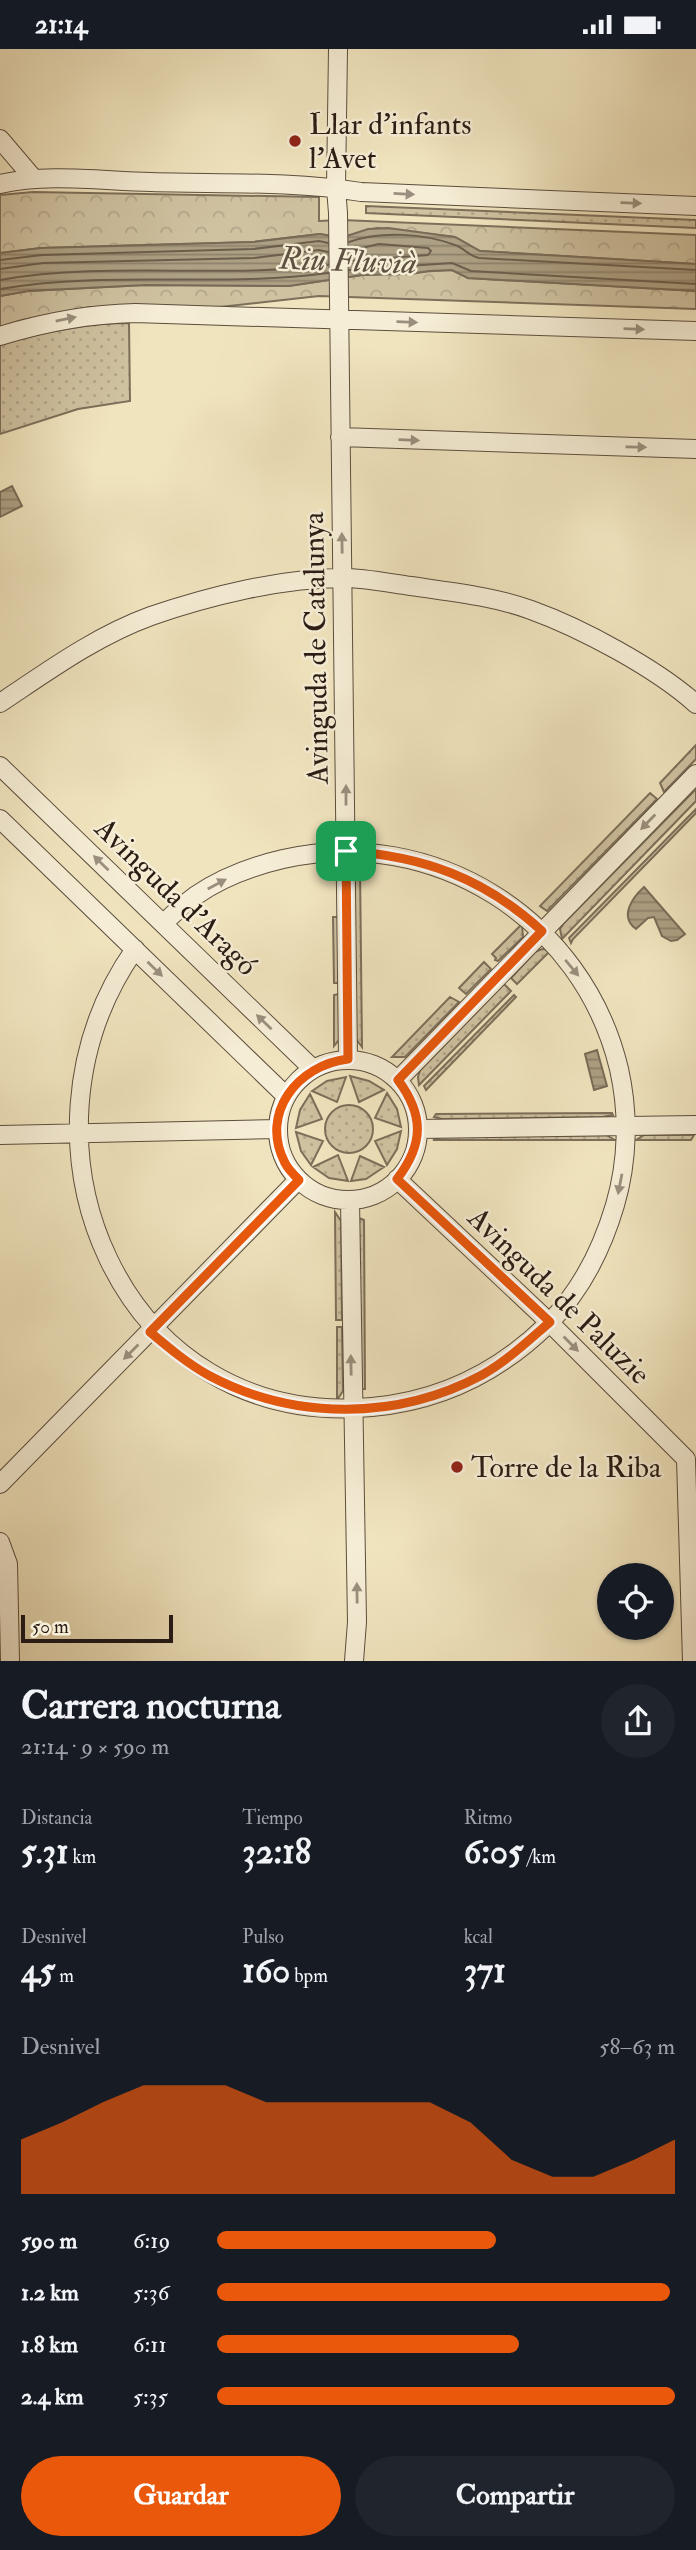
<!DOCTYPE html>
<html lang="es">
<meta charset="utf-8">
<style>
body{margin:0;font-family:"IM FELL Double Pica",serif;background:#20242c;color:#f1f3f6;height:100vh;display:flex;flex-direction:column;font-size:26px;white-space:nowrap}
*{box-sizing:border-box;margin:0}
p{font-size:23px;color:#9ea1a6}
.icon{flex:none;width:38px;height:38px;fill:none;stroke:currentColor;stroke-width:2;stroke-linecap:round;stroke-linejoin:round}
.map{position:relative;height:1612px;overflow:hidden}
.side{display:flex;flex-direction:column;background:#171b24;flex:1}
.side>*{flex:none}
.buttons{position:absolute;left:597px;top:1514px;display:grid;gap:14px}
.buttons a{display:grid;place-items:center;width:77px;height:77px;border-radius:50%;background:#171b24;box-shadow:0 2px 5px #0004;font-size:35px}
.scale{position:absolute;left:21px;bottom:18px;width:152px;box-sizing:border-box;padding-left:7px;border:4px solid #2b1c14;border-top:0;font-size:19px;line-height:24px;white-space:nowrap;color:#2b1c14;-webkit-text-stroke:5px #f5edd5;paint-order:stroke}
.pin{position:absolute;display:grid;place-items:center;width:60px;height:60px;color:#fff;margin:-30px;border-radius:14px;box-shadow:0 4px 10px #0006}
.round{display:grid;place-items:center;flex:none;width:74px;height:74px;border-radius:37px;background:#20242c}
.head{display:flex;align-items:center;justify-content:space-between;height:119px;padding:0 21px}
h1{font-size:38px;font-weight:800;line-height:52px}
.figures{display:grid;grid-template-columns:repeat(3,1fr);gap:10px;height:119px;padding:7px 21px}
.figures div{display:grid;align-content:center}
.figures b{font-size:35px;font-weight:800}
.figures small{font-size:19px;font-weight:400}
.figures p{font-size:19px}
.chart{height:196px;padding:14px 21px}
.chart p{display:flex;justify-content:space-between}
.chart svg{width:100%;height:126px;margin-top:7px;fill:#ea580c;opacity:.7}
.button{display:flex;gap:14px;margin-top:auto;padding:14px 21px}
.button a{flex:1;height:80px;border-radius:42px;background:#ea580c;color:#fff;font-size:28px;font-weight:800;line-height:80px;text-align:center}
.button a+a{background:#20242c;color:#f1f3f6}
ul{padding:0 21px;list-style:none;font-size:23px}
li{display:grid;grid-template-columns:112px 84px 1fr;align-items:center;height:52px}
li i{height:18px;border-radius:9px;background:#ea580c}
.status{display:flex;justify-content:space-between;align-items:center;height:49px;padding:0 35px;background:#171b24;direction:ltr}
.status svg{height:19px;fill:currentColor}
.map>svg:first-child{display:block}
.grass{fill:url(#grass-dots);stroke:#7d6f5a;stroke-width:2}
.forest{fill:url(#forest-crowns);stroke:#7d6f5a;stroke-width:2}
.water{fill:url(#water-rules);stroke:#796b57;stroke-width:2}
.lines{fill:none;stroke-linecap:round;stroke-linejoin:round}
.shore{stroke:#6c5e4c;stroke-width:2}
.street-casing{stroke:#5c4e3e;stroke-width:20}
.street{stroke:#f5edd5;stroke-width:18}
.oneway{fill:#9a8f7e}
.route-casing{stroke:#fff;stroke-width:14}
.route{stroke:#ea580c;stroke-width:9}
.poi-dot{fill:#8f2418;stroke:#f5edd5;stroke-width:2.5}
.labels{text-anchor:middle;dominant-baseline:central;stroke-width:5;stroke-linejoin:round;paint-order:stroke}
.poi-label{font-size:30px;fill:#2b1c14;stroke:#f5edd5;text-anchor:start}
.street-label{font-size:30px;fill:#2b1c14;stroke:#f5edd5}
.water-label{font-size:32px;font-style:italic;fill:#5f5141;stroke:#f5edd5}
</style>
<div class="status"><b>21:14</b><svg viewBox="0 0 49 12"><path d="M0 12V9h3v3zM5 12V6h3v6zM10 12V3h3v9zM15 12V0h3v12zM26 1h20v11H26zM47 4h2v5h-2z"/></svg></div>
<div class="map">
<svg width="696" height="1612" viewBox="0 0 696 1612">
<defs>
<pattern id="grass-dots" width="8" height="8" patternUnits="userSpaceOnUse" patternTransform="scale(1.75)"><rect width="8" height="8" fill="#cfc2a1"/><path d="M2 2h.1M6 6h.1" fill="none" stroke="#b2a68a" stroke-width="1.8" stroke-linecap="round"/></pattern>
<pattern id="forest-crowns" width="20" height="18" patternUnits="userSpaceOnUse" patternTransform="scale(1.75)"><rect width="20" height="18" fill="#cfc2a1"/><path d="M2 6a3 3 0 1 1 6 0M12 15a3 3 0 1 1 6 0" fill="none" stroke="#b2a68a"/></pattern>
<pattern id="water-rules" width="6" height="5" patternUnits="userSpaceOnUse" patternTransform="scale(1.75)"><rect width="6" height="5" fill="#ada084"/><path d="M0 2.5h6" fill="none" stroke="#8d826b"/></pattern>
</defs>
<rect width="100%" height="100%" fill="#f0e4be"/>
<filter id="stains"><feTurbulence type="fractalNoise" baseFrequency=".00286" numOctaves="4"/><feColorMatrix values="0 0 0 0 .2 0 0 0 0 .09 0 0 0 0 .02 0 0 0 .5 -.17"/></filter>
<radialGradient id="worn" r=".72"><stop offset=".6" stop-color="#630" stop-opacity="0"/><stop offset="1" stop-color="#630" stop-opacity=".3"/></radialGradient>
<path class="grass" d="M366 157 696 171V179L366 164Z
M129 274 130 352 78 360 0 385V296C43 283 84 274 129 274Z
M696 696V710L664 743 660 734Z
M696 740V752L562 890 560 880 564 874Z
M650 744 657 750 547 862 540 857Z
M696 760V764L573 890 571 894 569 889Z
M357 815 360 818 362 998 356 990 354 822Z
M333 868H338L339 934H334Z
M522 875 523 888 498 912 495 911 496 909 492 905Z
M542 900 551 901 517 935 511 929 535 903Z
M484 913 491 920 466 945 459 939Z
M504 935 511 942 419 1036 418 1028 420 1021Z
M339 945V991L334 997V946Z
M514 946 516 948 426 1041 424 1037Z
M450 948 459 953 405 1008H392Z
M350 1027 369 1032 384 1041 359 1053Z
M346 1028 337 1053 312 1042 327 1032Z
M387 1044 397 1060 401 1078 375 1069Z
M310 1045 322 1070 296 1079 300 1061Z
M325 1080a24 24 0 1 1 48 0a24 24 0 1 1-48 0Z
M612 1064 613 1066 603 1068 442 1070 434 1068 436 1065Z
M401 1082 397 1100 387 1116 375 1092Z
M296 1083 323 1092 311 1116 301 1102Z
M606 1086 615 1091H433L441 1088Z
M644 1086H694L691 1091H636Z
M338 1106 348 1132 329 1129 313 1118Z
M360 1107 384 1118 366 1130 351 1132Z
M335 1163 341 1172 342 1271H336Z
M359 1169 364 1171 365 1340H362L361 1337Z
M337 1278H342L343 1342 337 1351Z"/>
<path class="forest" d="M33 143 319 148V172L342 171 696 186V215L480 202 455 188 378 179 347 187H331L320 185 253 193 41 199 0 204V146Z
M452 221 468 229 696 242V260L319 247 220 258H90L22 271 0 278V247L28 242 145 236 288 237 362 226Z"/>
<path class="water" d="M388 179 455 188 480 202 696 215V242L468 229 452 221 429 222 411 225 362 226 289 237 145 236 28 242 0 247V204L41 199 253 193 320 185 331 187H347L368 180Z
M12 437 22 457 0 468V443Z
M644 838 685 885 677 891 671 892 662 887 654 868 648 869 636 880C619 868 632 849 644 838Z
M597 1001 607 1037 594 1041 585 1005Z"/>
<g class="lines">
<path class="shore" d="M349 193C380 182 423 184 455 196 464 199 469 207 479 209L696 221
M349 202 379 195 428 199 431 202 428 206 349 212
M0 211 42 206 253 200 319 192 328 194
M0 220 43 214 254 209 319 201 328 203
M349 221 452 214 471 222 696 235
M0 231C109 212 220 230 328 216
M0 240C109 221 220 239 328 224"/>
<defs>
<path id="street" d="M338 0 336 139 338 164 348 1010
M0 90 34 130
M0 135C48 124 102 132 151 133 220 135 293 132 361 143L696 157
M0 287C45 273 88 265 135 264L696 282
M340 388 696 400
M0 654C48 622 96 587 151 567 209 547 282 529 343 529 365 529 389 534 411 537 451 543 493 547 531 561 581 579 656 619 696 655
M0 717 313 1020
M0 770 285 1046
M135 900C0 1092 120 1382 372 1358 440 1352 499 1323 548 1275 580 1243 602 1200 615 1156 628 1112 629 1064 619 1020 583 869 433 776 283 810 253 817 221 829 195 847 184 855 173 865 163 875
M278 1081a70 70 0 1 1 140 0a70 70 0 1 1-140 0Z
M398 1031 696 725
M418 1080 696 1076
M0 1086 277 1080
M397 1130 549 1273 686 1410 692 1612
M350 1152 357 1573 354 1612
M0 1435 298 1131
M0 1493 8 1515 10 1612"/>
</defs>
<use href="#street" class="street-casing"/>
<use href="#street" class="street"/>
</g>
<defs><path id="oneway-solid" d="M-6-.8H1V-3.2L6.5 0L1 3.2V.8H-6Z" transform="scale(1.75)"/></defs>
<g class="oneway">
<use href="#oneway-solid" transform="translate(404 145) rotate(3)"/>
<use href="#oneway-solid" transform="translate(631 154) rotate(2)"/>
<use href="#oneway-solid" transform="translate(66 270) rotate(-11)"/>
<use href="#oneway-solid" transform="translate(407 273) rotate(2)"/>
<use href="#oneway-solid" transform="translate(634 280) rotate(2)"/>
<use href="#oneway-solid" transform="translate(409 391) rotate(2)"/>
<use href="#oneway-solid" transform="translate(636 398) rotate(1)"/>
<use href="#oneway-solid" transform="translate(342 494) rotate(-91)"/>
<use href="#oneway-solid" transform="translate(346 746) rotate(-90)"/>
<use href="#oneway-solid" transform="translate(648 773) rotate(134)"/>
<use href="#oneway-solid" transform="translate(101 814) rotate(-136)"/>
<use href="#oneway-solid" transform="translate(217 835) rotate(-28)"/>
<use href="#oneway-solid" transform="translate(572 919) rotate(50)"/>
<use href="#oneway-solid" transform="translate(155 920) rotate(44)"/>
<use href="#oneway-solid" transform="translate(264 973) rotate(-136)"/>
<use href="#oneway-solid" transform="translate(620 1135) rotate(101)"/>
<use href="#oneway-solid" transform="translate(571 1295) rotate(45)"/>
<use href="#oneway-solid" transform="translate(131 1303) rotate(135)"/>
<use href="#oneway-solid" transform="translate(351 1316) rotate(-91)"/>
<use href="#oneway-solid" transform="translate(357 1544) rotate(-91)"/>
</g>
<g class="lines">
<defs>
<path id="route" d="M346 802C423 807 484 829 542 882L398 1031C424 1066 424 1095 397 1130L550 1273C528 1292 507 1312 482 1326 398 1371 295 1372 210 1327 188 1315 169 1299 150 1283L299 1131C294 1126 288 1120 285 1114 259 1064 298 1016 348 1010Z"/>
</defs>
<use href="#route" class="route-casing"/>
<use href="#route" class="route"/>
</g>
<g class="poi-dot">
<circle cx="295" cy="92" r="7"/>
<circle cx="457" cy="1418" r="7"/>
</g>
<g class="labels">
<g class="poi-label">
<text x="309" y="75">Llar d'infants<tspan x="309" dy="34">l'Avet</tspan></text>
<text x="471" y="1418">Torre de la Riba</text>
</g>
<g class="street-label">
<text transform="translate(316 599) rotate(-91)">Avinguda de Catalunya</text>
<text transform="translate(176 848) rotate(44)">Avinguda d'Aragó</text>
<text transform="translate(559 1247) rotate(44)">Avinguda de Paluzie</text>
</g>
<g class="water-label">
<text transform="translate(348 212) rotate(2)">Riu Fluvià</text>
</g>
</g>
<rect width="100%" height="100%" filter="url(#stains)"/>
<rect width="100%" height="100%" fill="url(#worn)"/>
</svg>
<div class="buttons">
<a><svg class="icon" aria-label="locate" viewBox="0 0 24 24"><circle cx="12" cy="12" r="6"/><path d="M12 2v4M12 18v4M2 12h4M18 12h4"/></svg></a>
</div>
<div class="scale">50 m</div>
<div class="pin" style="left:346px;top:802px;background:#1e9e55"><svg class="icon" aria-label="arrive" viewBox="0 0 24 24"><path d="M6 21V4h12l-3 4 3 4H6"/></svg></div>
</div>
<section class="side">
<div class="head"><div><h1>Carrera nocturna</h1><p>21:14 · 9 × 590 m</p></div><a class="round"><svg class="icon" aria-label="share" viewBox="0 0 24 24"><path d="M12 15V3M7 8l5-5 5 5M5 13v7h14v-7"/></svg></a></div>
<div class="figures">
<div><p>Distancia</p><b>5.31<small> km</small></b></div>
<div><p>Tiempo</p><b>32:18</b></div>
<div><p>Ritmo</p><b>6:05<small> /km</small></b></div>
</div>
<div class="figures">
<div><p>Desnivel</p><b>45<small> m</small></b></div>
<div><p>Pulso</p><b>160<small> bpm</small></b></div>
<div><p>kcal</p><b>371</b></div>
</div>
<div class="chart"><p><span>Desnivel</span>58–63 m</p>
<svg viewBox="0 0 160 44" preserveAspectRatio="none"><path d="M0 44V25L10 19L20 12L30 6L40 6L50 6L60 12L70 12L80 12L90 12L100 12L110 19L120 32L130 38L140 38L150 32L160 25V44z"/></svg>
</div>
<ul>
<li><b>590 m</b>6:19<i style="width:61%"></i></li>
<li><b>1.2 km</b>5:36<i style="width:99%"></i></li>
<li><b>1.8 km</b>6:11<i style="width:66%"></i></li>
<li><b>2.4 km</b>5:35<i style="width:100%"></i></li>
</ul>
<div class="button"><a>Guardar</a><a>Compartir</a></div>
</section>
